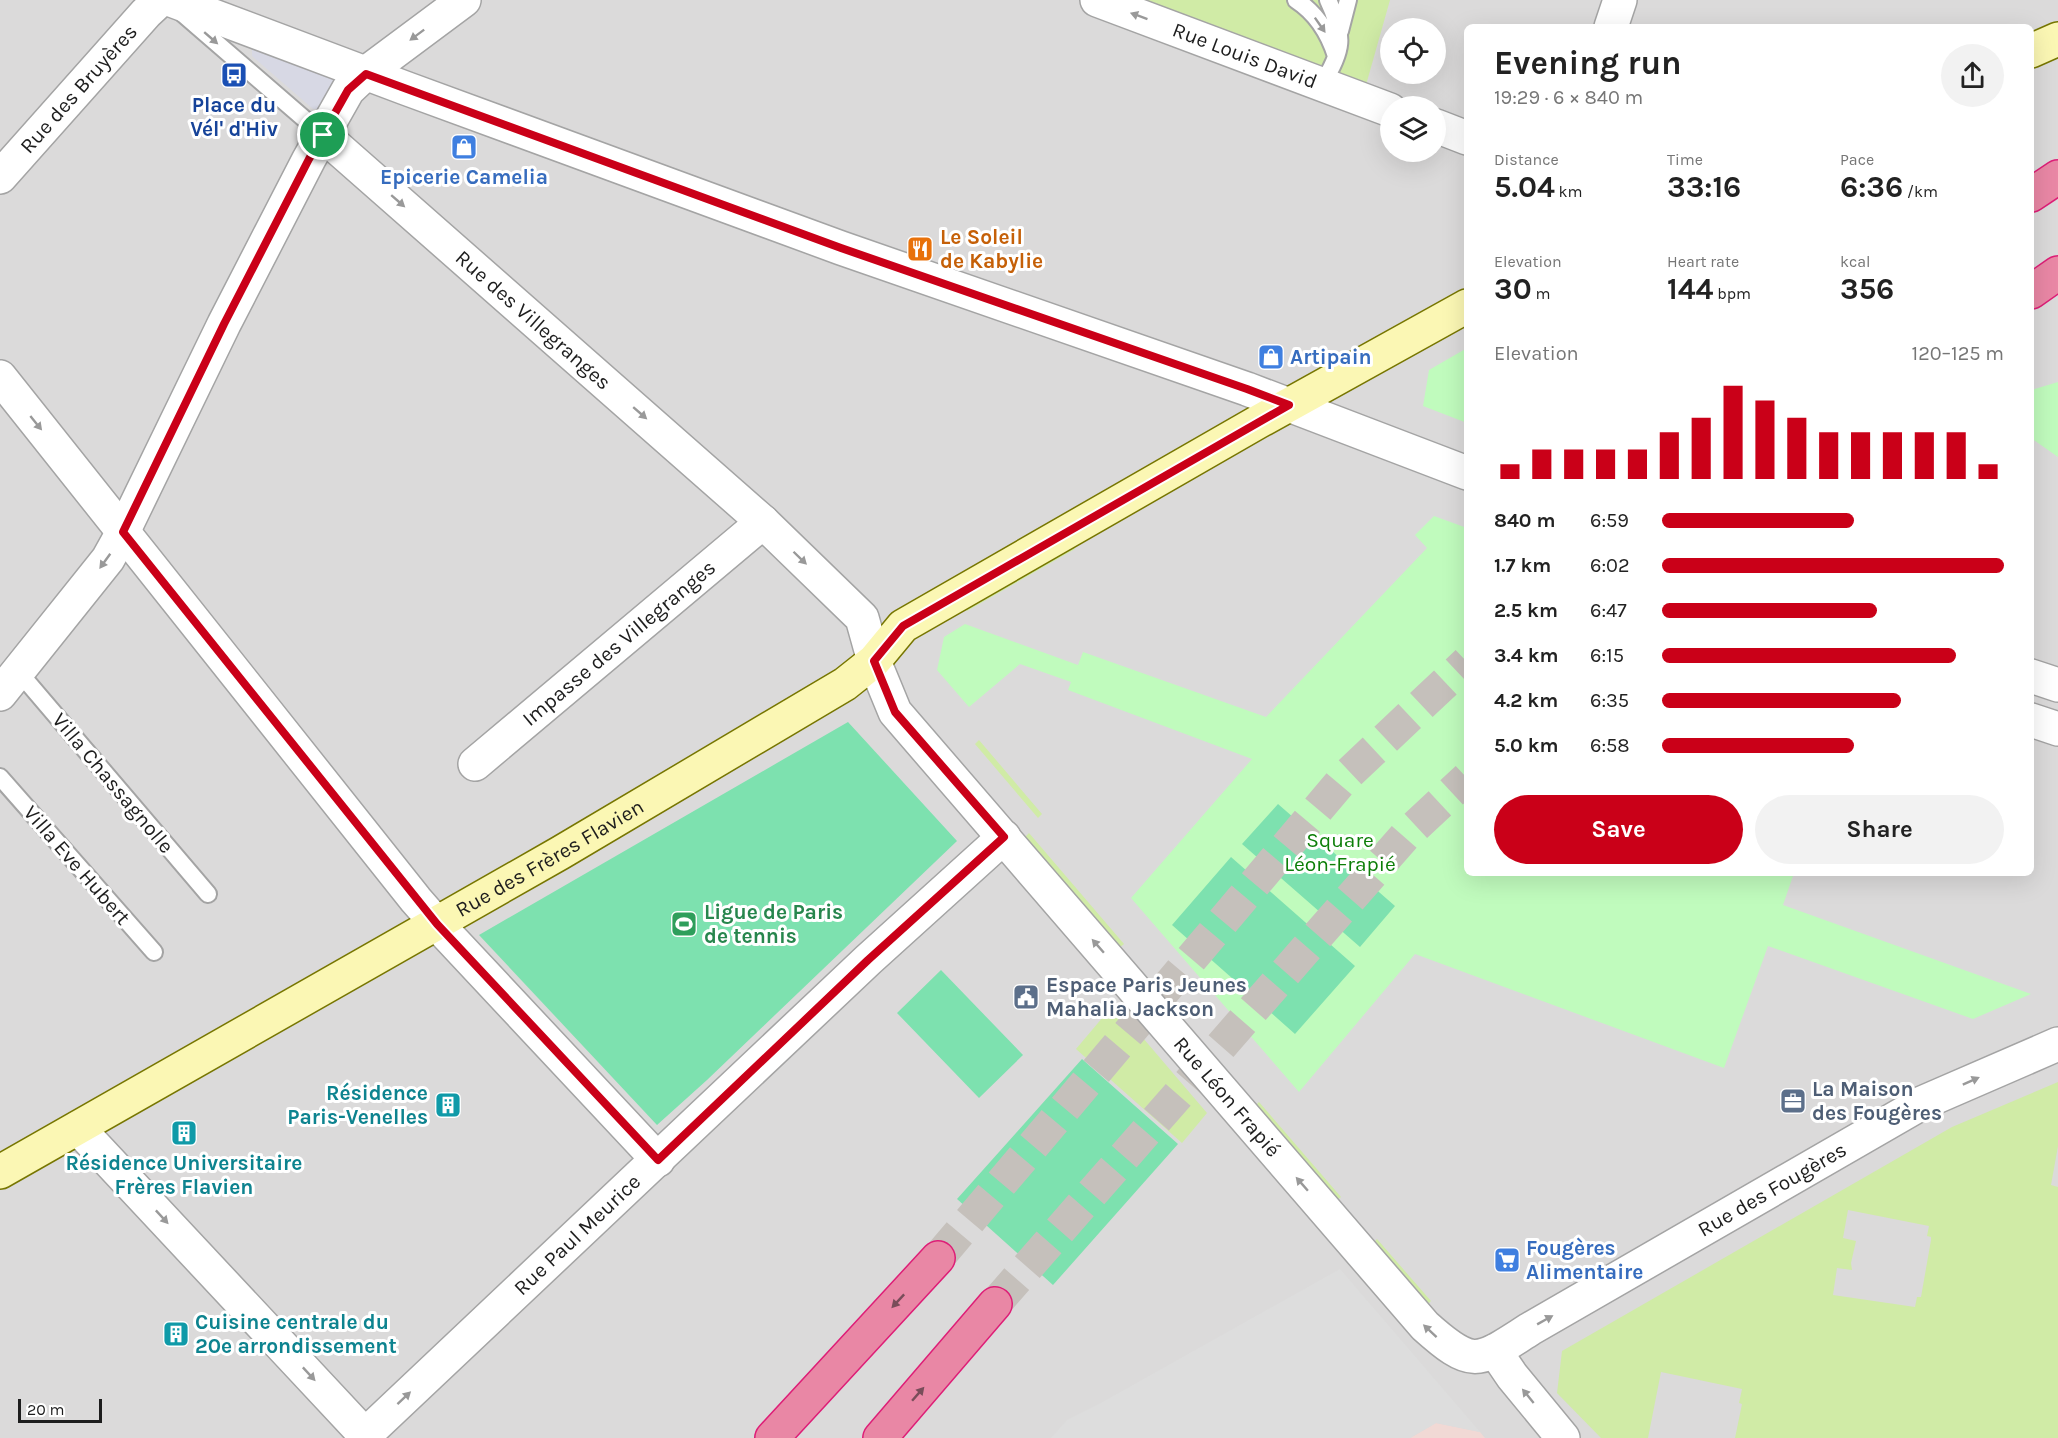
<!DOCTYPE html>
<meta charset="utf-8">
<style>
body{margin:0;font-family:Karla,sans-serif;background:#f2f2f2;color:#222;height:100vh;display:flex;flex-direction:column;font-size:22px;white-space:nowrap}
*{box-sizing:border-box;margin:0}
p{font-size:20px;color:#767676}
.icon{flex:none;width:33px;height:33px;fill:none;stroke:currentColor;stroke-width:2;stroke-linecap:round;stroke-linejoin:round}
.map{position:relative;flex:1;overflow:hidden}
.sheet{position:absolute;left:1464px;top:24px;width:570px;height:852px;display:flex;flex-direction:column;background:#fff;border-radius:9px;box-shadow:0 6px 24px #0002}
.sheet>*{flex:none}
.tools{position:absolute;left:1380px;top:18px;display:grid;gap:12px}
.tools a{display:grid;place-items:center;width:66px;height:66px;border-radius:50%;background:#fff;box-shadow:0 6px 24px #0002;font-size:30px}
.scale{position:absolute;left:18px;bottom:15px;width:84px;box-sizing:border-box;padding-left:6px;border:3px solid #1d1d1d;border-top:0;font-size:16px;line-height:21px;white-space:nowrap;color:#1d1d1d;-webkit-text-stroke:4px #fff;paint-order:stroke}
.pin{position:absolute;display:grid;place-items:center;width:51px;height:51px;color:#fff;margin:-26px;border:3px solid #fff;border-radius:50%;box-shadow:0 2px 6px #0007}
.round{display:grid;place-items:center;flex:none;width:63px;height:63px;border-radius:32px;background:#f2f2f2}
.headline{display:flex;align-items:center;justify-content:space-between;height:102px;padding:0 30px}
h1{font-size:33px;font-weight:700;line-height:45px}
.metrics{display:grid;grid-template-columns:repeat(3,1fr);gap:9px;height:102px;padding:6px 30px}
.metrics div{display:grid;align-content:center}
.metrics b{font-size:30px;font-weight:700}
.metrics small{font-size:16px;font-weight:400}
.metrics p{font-size:16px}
.chart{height:168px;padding:12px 30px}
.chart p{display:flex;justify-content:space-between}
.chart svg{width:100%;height:108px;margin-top:6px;stroke:#ca0018;stroke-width:6}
.button{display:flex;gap:12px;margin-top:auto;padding:12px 30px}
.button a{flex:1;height:69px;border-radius:36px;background:#ca0018;color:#fff;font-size:24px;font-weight:700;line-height:69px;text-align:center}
.button a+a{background:#f2f2f2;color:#222}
ul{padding:0 30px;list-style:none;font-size:20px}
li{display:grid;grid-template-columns:96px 72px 1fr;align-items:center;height:45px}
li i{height:15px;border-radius:8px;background:#ca0018}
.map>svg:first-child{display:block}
.residential{fill:#dbdada;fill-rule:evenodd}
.military{fill:#f1d9d5}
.grass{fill:#d0eba6;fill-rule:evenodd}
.park{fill:#c0fbbd}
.pitch{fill:#7de1af}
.parking{fill:#ddd}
.plaza{fill:#d7d8e4}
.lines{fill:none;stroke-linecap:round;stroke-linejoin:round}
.highway-tunnel{stroke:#c5c0bb;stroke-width:33;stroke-dasharray:33 16;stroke-linecap:butt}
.lane-casing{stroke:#a4a4a4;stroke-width:20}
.street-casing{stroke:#a4a4a4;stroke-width:36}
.secondary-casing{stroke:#777601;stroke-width:36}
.highway-casing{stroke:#de1e77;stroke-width:36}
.lane{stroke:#fff;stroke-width:16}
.street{stroke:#fff;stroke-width:33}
.secondary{stroke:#fbf7b4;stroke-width:33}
.highway{stroke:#e987a5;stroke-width:33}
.oneway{fill:#999}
.oneway2{fill:#794d5a}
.route-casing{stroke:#fff;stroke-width:12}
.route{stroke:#ca0018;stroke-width:8}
.labels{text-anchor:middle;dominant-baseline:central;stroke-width:6;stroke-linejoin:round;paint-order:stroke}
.street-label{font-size:21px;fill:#1d1d1d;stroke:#fff}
.transit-label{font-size:21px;font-weight:bold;fill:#164399;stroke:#fff}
.shop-label{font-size:21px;font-weight:bold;fill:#366cbe;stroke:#fff;text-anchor:start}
.food-label{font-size:21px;font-weight:bold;fill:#c56008;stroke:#fff;text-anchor:start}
.park-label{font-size:21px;fill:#0c7e08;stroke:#fff}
.leisure-label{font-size:21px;font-weight:bold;fill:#27864d;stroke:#fff;text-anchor:start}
.service-label{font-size:21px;font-weight:bold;fill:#4e5e75;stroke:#fff;text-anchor:start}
.culture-label{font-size:21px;font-weight:bold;fill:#0d838f;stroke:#fff;text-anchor:end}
</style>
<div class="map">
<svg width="2058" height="1438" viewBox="0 0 2058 1438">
<rect width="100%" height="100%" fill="#efe9e3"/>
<path class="residential" d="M0 0H2058V1438H0ZM1467 27H2031V873H1467ZM1390 28H1436V74H1390ZM1390 106H1436V152H1390Z"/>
<path class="military" d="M1436 1423 1480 1432 1485 1438H1410Z"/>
<path class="grass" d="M1142 0H1390L1366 85Z
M1071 543 1075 549 967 611 963 604Z
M979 740 1042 814 1038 818 975 744Z
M1029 833 1124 944 1119 948 1024 838Z
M1114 1004 1207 1113 1182 1143 1076 1049Z
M2058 1082V1146L2051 1185 2058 1187V1438H1735L1742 1404 1739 1403 1742 1389 1661 1372 1648 1438H1601L1557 1393 1562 1351 1952 1127ZM1848 1210 1929 1226 1927 1236 1931 1237V1240L1921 1297H1917L1915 1307 1833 1295 1837 1268 1852 1270 1851 1263 1856 1241 1843 1238Z
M1259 1102 1341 1197 1336 1201 1254 1107Z
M1377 1239 1431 1301 1426 1306 1372 1244Z"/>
<path class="park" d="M1467 348V423L1423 406 1429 370Z
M2058 382V457L2031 438V390Z
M1434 516 1467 528V873H1794L1783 905 2031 994 1973 1019 1768 946 1724 1068 1415 954 1299 1092 1131 898 1252 759 1068 690 1071 682 1020 664 969 707 937 670 944 637 965 624 1078 665 1083 652 1266 717 1427 548 1415 535Z"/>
<path class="pitch" d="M848 722 957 841 707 1080 657 1125 479 935Z
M1278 804 1395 906 1360 947 1242 844Z
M1231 857 1355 966 1295 1034 1172 925Z
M941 970 1023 1055 979 1098 897 1013Z
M1082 1059 1178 1144 1053 1285 957 1199Z"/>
<path class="parking" d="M1340 1269 1480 1432 1436 1423 1410 1438H1051L1067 1420 1099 1404Z"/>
<path class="plaza" d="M254 46 330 72 336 80 320 109H313L252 56V49Z"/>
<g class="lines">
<path class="highway-tunnel" d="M938 1258 1345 777 1467 662
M995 1304 1405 836 1467 778"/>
<defs>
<path id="lane" d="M1296 0C1316 13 1329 34 1336 56
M183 14 323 135
M1340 31 1348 0
M1322 84C1343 51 1345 36 1328 0
M18 671 208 894
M0 777 154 952"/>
<g id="street">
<path d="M171 0 405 88 841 248 1247 389 1467 473"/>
<path id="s1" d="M1097 0 1390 110"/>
<path d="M1611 27 1620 0"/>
<path d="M1436 126 1467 138"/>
<path id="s2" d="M323 135 763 522 862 618 874 661 895 712 1425 1326C1474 1370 1478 1362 1530 1329L1922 1103 2058 1044"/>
<path id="s3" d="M0 177 146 13 160 0"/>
<path d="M0 377 416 900 437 924 658 1160"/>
<path d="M2031 676 2058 685"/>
<path d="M0 694 108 559 123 532 224 324 309 159 348 90 366 73 464 0"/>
<path d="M2031 720 2058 729"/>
<path id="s4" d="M475 764 763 522"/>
<path d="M78 1128 365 1435"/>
<path d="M1495 1351 1512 1376 1563 1438"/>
<path id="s5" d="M362 1438 868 960 1004 837"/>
</g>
<g id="secondary">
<path d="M2031 51 2058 39"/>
<path id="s6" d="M0 1172 560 853 845 684 874 661 903 626 1258 422 1467 306"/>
</g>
<path id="highway" d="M2031 195 2058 177
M2031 292 2058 273
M772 1438 938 1258
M880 1438 995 1304"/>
</defs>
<use href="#lane" class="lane-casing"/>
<use href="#street" class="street-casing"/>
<use href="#secondary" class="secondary-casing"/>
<use href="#highway" class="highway-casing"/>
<use href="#lane" class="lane"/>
<use href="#street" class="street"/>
<use href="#secondary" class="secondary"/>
<use href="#highway" class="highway"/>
</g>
<defs><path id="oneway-solid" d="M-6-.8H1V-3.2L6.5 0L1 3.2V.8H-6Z" transform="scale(1.5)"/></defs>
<g class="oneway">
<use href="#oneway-solid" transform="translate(1139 16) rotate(-160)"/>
<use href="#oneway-solid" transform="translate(1320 25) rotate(55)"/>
<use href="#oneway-solid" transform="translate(417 35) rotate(143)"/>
<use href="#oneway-solid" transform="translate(211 38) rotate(41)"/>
<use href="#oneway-solid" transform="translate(398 201) rotate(41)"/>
<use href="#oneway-solid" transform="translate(640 413) rotate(41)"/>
<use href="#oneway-solid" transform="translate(36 423) rotate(51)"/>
<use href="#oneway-solid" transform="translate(800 558) rotate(44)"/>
<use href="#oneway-solid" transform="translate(105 561) rotate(126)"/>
<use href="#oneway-solid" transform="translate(1098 946) rotate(-131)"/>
<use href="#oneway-solid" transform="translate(1971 1081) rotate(-24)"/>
<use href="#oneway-solid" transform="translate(1302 1184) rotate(-131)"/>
<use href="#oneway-solid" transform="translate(162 1217) rotate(47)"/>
<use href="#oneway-solid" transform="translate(1545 1320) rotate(-29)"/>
<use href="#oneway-solid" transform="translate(1430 1331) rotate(-137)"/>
<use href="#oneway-solid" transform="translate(309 1374) rotate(47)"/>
<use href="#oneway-solid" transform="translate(1528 1396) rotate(-129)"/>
<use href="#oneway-solid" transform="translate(404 1398) rotate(-43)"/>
</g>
<g class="oneway2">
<use href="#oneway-solid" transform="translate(898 1301) rotate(133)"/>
<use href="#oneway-solid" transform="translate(918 1394) rotate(-49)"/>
</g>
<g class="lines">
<defs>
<path id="route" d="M366 74 841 248 1247 389 1289 405 903 626 874 661 895 712 1004 837 868 960 658 1160 437 924 123 532 224 324 309 159 348 90Z"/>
</defs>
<use href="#route" class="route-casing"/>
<use href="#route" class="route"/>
</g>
<defs>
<symbol id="bus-square" viewBox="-11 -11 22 22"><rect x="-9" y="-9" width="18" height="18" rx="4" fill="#1a4fb4" stroke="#fff"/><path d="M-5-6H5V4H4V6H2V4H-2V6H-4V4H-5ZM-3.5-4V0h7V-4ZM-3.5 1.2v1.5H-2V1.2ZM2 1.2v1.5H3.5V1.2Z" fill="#fff"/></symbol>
<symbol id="shop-square" viewBox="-11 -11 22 22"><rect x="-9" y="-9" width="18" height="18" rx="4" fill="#3f7fe0" stroke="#fff"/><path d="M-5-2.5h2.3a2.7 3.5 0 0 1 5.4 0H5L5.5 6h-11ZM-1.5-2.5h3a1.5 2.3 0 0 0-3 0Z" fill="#fff"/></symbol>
<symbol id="restaurant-square" viewBox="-11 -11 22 22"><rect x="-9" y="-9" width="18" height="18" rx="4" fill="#e8710a" stroke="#fff"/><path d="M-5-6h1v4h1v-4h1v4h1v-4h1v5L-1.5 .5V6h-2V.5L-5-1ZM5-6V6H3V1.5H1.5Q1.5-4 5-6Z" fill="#fff"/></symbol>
<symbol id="stadium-square" viewBox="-11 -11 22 22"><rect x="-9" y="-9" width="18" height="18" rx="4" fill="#2e9e5b" stroke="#fff"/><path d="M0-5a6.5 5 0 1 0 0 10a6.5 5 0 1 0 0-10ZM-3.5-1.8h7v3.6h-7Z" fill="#fff"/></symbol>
<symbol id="civic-square" viewBox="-11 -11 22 22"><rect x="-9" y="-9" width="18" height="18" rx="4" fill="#5c6f8a" stroke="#fff"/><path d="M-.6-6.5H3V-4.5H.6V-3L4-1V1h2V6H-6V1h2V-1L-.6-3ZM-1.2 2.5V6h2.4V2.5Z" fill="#fff"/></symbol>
<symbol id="office-square" viewBox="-11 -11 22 22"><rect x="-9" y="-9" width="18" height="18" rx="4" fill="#5c6f8a" stroke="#fff"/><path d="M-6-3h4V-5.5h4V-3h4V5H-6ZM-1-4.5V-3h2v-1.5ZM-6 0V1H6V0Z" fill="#fff"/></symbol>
<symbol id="building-square" viewBox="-11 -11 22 22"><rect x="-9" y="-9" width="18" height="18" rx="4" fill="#0f9aa8" stroke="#fff"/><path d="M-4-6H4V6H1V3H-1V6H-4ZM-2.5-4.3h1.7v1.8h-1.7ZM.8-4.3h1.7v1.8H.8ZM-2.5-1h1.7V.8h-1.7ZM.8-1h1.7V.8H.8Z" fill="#fff"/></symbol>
<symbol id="supermarket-square" viewBox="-11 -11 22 22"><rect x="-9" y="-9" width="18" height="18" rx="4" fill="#3f7fe0" stroke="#fff"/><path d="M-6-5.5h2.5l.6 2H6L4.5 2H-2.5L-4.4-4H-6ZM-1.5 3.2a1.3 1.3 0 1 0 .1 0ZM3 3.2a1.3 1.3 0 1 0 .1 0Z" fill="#fff"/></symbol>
</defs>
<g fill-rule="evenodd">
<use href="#bus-square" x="219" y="60" width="30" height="30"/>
<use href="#shop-square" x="449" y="132" width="30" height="30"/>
<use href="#restaurant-square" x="905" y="234" width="30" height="30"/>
<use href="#shop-square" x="1256" y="342" width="30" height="30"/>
<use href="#stadium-square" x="669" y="909" width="30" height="30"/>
<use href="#civic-square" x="1011" y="982" width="30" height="30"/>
<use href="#office-square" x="1778" y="1086" width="30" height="30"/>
<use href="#building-square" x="433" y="1090" width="30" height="30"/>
<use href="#building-square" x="169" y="1118" width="30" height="30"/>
<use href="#supermarket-square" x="1492" y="1245" width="30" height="30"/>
<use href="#building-square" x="161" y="1319" width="30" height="30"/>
</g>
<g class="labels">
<g class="street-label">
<text stroke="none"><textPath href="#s1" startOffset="158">Rue Louis David</textPath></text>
<text stroke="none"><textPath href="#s3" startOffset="118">Rue des Bruyères</textPath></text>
<text stroke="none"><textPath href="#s2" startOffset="280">Rue des Villegranges</textPath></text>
<text stroke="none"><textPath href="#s4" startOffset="188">Impasse des Villegranges</textPath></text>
<text transform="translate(113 783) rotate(50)">Villa Chassagnolle</text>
<text stroke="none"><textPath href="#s6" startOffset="633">Rue des Frères Flavien</textPath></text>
<text transform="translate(77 865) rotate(49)">Villa Eve Hubert</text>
<text stroke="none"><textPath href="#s2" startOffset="1332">Rue Léon Frapié</textPath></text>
<text stroke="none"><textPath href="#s2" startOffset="2036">Rue des Fougères</textPath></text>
<text stroke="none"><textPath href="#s5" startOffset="296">Rue Paul Meurice</textPath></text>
</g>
<g class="transit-label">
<text x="234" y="105">Place du<tspan x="234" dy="24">Vél' d'Hiv</tspan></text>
</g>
<g class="shop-label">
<text x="464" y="177" text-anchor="middle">Epicerie Camelia</text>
<text x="1290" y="357">Artipain</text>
<text x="1526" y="1248">Fougères<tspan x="1526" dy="24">Alimentaire</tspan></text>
</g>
<g class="food-label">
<text x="940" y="237">Le Soleil<tspan x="940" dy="24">de Kabylie</tspan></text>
</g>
<g class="park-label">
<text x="1340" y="840">Square<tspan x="1340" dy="24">Léon-Frapié</tspan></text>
</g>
<g class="leisure-label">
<text x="704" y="912">Ligue de Paris<tspan x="704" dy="24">de tennis</tspan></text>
</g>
<g class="service-label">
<text x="1046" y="985">Espace Paris Jeunes<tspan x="1046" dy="24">Mahalia Jackson</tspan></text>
<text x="1812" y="1089">La Maison<tspan x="1812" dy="24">des Fougères</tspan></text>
</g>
<g class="culture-label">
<text x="428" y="1093">Résidence<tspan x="428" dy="24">Paris-Venelles</tspan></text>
<text x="184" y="1163" text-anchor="middle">Résidence Universitaire<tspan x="184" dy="24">Frères Flavien</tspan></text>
<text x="195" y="1322" text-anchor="start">Cuisine centrale du<tspan x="195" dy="24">20e arrondissement</tspan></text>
</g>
</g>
</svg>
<div class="tools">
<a><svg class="icon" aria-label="locate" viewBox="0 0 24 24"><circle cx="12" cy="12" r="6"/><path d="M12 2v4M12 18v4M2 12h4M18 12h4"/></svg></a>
<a><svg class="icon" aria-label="layers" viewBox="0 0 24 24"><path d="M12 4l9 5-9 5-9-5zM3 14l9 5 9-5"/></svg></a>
</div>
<div class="scale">20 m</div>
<div class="pin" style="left:323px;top:135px;background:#1e9e55"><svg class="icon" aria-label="arrive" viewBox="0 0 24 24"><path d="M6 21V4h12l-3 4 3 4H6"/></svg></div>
<section class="sheet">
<div class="headline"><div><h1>Evening run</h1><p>19:29 · 6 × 840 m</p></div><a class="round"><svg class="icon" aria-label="share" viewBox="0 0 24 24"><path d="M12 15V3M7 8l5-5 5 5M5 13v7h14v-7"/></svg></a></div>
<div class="metrics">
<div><p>Distance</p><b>5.04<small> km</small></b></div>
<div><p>Time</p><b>33:16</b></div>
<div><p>Pace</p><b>6:36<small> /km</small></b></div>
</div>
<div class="metrics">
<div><p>Elevation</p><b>30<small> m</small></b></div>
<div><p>Heart rate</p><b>144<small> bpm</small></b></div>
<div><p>kcal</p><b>356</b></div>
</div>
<div class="chart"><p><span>Elevation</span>120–125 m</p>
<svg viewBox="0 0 160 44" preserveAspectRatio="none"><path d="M5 44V38M15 44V32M25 44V32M35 44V32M45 44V32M55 44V25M65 44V19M75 44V6M85 44V12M95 44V19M105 44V25M115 44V25M125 44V25M135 44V25M145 44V25M155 44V38"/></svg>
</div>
<ul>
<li><b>840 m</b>6:59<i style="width:56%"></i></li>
<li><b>1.7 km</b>6:02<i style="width:100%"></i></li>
<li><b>2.5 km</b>6:47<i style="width:63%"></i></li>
<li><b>3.4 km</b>6:15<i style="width:86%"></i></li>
<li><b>4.2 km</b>6:35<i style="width:70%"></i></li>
<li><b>5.0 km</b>6:58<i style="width:56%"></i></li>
</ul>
<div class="button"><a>Save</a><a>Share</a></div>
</section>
</div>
